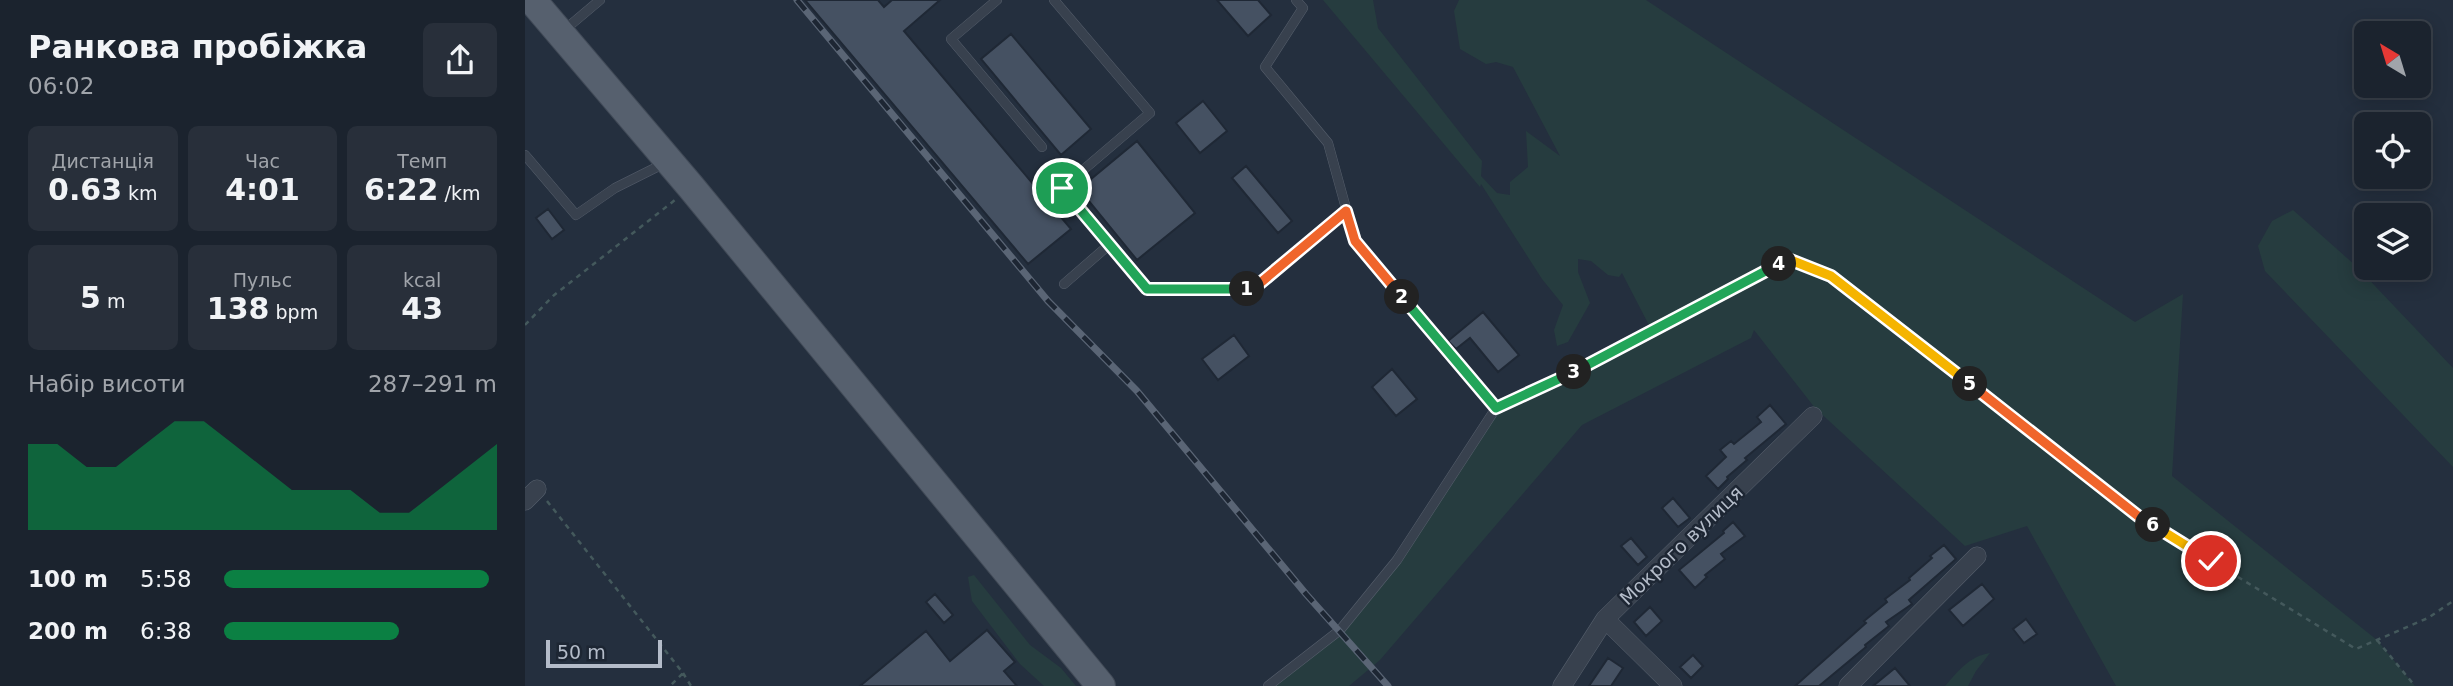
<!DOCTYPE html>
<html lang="uk">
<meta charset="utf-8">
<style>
body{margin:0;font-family:"DejaVu Sans",sans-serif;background:#282f3a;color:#f1f3f6;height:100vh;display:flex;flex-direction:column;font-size:26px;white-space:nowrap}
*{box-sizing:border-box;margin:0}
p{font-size:23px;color:#a0a4aa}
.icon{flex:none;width:38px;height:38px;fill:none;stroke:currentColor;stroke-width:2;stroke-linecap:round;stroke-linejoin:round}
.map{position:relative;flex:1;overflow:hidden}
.panel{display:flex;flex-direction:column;background:#1b232e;width:525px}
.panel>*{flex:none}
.needle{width:46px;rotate:322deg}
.controls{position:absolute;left:1829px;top:21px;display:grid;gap:14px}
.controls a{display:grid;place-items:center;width:77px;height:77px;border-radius:10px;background:#1b232e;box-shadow:0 4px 18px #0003,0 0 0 2px #39404a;font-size:35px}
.scale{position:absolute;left:21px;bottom:18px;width:116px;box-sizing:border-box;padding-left:7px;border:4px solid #b4bcc9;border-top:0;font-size:19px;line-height:24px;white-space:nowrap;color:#b4bcc9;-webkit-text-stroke:5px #1d2633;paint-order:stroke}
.pin{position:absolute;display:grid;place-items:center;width:60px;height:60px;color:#fff;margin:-30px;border:4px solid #fff;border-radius:50%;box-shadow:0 2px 7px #0007}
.km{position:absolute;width:35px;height:35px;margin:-18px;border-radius:50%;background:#222;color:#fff;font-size:19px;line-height:35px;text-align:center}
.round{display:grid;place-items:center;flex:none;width:74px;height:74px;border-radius:10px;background:#282f3a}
.headline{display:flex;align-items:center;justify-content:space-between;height:119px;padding:0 28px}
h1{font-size:32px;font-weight:700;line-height:52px}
.figures{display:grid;grid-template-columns:repeat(3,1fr);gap:10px;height:119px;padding:7px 28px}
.figures div{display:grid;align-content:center;border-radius:10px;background:#282f3a;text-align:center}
.figures b{font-size:30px;font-weight:700}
.figures small{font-size:19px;font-weight:400}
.figures p{font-size:19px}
.chart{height:196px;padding:14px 28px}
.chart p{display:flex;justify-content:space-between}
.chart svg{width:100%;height:126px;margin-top:7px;fill:#0b8043;opacity:.7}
ul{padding:0 28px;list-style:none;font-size:23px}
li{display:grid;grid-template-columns:112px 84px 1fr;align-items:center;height:52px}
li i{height:18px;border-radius:9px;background:#0b8043}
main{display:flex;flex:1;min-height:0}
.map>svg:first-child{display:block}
.green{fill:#263c3f}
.building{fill:#455162;stroke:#1f2835;stroke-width:2}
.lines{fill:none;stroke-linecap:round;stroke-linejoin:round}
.service-casing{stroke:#565f6c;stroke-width:10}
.minor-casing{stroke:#565f6c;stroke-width:19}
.primary-casing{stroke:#414a57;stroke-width:30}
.path{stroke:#44595c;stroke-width:2.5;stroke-dasharray:5 5;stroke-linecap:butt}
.service{stroke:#38414e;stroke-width:9}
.minor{stroke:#38414e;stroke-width:18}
.primary{stroke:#56606e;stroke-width:28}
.rail-casing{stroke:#5a6575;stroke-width:7}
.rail{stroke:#1d2633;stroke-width:4.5;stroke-dasharray:13;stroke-linecap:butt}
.split-1-casing{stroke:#fff;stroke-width:14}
.split-2-casing{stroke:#fff;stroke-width:14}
.split-3-casing{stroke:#fff;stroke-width:14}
.split-4-casing{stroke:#fff;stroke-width:14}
.split-5-casing{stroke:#fff;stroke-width:14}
.split-6-casing{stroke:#fff;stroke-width:14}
.split-7-casing{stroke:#fff;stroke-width:14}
.split-1{stroke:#22a559;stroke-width:9}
.split-2{stroke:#f0652b;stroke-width:9}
.split-3{stroke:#22a559;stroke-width:9}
.split-4{stroke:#22a559;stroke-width:9}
.split-5{stroke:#f5b400;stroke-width:9}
.split-6{stroke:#f0652b;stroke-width:9}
.split-7{stroke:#f5b400;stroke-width:9}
.labels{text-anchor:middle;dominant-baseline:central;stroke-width:5;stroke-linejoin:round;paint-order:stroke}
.street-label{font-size:19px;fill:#b4bcc9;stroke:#1d2633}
</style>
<main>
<section class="panel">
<div class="headline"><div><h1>Ранкова пробіжка</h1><p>06:02</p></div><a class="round"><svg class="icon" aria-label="share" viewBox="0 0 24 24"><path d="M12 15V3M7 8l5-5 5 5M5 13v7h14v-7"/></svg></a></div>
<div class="figures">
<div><p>Дистанція</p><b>0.63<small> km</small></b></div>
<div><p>Час</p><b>4:01</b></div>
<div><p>Темп</p><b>6:22<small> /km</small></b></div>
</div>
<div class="figures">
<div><b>5<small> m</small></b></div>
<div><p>Пульс</p><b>138<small> bpm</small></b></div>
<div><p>kcal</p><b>43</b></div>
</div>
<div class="chart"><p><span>Набір висоти</span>287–291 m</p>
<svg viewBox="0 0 160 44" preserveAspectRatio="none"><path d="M0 44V14L10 14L20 22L30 22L40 14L50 6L60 6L70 14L80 22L90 30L100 30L110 30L120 38L130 38L140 30L150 22L160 14V44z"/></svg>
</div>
<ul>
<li><b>100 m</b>5:58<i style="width:97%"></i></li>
<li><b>200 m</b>6:38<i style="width:64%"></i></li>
</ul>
</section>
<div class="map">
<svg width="1928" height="686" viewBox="0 0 1928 686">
<rect width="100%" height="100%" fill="#242f3e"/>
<path class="green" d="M798 0H848L853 28 957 161 956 176 972 193 985 195V182L1003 167 1001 131 1035 156 988 67 971 62 961 64 935 49 929 11 934 0H1121L1610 322 1658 294 1647 476 1852 640 1890 686H1591L1502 526 1440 546 1290 408 1229 330 1226 338 1057 425 855 660 824 686H743L815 629 872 560 971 408 1044 375 1127 331 1097 273 1094 277 1083 275 1066 261 1053 259V272L1065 303 1043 342 1032 346 1029 330 1038 305 1017 279 956 184 955 187Z
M1768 210 1831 266 1928 368V467L1740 271 1733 246 1747 221Z
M449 575 505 645 536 668 551 686H519L495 664 447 601 443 577Z
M1465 653 1451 671 1443 686H1420C1433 671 1445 656 1465 653Z"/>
<path class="building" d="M280 0H353L359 7 367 0H415L379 31 546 229 503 264Z
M692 0H733L746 15 723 36Z
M486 34 566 129 536 155 456 59Z
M678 101 702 131 675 153 651 123Z
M612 141 670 213 612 260 554 189Z
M721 166 767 221 753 233 707 178Z
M23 209 39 230 27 239 11 218Z
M958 312 994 355 973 372 945 338 931 349 923 341Z
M709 335 724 356 693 380 677 359Z
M867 369 892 399 871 416 847 387Z
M1245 405 1261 424 1220 458 1222 460 1202 477 1203 479 1193 489 1181 476 1201 457 1195 450 1206 441 1209 444 1236 422 1232 417Z
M1148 498 1165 518 1153 527 1137 508Z
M1208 522 1220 536 1196 554 1200 559 1180 575 1182 577 1170 588 1154 570 1199 533 1198 531Z
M1106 538 1122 557 1113 565 1096 546Z
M1419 545 1431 559 1384 600 1387 604 1361 622 1364 626 1340 645 1341 647 1294 686H1270L1341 623 1339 621 1362 602 1360 599 1385 580 1384 578 1407 558 1405 556Z
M1457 584 1469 599 1438 626 1424 610Z
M410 594 428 615 419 623 401 602Z
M1125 607 1137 621 1121 636 1109 622Z
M1501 619 1512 634 1499 643 1488 629Z
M462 630 490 662 479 671 492 686H335L401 631 425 661Z
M1168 655 1178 666 1166 678 1155 667Z
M1083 658 1098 668 1086 686H1064Z
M1370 668 1385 686H1348Z"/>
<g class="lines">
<defs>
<path id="service" d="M472 0 426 39 517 147
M529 0 625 113 537 188 585 244
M37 32 75 0
M0 155 51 215 90 188 142 162
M539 284 585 244 622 289 728 290 822 211
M743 686 815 630 872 560 971 408 830 241 803 143 740 67 778 8 771 0"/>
<path id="minor" d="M0 501 12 489
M1080 619 1148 686
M1037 686 1080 619 1288 416
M1323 686 1452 556"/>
<path id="primary" d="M7 0 166 187 576 686"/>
</defs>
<use href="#service" class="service-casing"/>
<use href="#minor" class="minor-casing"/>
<use href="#primary" class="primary-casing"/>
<path class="path" d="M0 325 28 296 150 200
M981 404 1044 375 1263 259 1306 276 1613 516 1831 649 1903 618 1928 601
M22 501 158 673 145 686
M1852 640 1890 686
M158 673 166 686"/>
<use href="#service" class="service"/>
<use href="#minor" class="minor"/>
<use href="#primary" class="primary"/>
<defs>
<path id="rail" d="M272 0 523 301 612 391 781 594 863 686"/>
</defs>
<use href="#rail" class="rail-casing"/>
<use href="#rail" class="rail"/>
</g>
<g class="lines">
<defs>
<path id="split-1" d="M537 188 622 289H722"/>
<path id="split-2" d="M722 289H728L821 211 830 241 877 297"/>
<path id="split-3" d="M877 297 971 408 1049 372"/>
<path id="split-4" d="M1049 372 1254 264"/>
<path id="split-5" d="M1254 264 1263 259 1306 276 1445 384"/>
<path id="split-6" d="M1445 384 1613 516 1628 525"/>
<path id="split-7" d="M1628 525 1686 561"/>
</defs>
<use href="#split-1" class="split-1-casing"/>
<use href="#split-2" class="split-2-casing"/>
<use href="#split-3" class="split-3-casing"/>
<use href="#split-4" class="split-4-casing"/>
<use href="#split-5" class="split-5-casing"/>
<use href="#split-6" class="split-6-casing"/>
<use href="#split-7" class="split-7-casing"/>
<use href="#split-1" class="split-1"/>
<use href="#split-2" class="split-2"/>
<use href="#split-3" class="split-3"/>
<use href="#split-4" class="split-4"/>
<use href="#split-5" class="split-5"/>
<use href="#split-6" class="split-6"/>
<use href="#split-7" class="split-7"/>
</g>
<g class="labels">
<g class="street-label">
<text transform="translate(1156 545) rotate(-44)">Мокрого вулиця</text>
</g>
</g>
</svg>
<div class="controls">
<a><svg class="needle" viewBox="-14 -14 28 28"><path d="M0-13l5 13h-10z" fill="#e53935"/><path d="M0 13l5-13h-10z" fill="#a0a4aa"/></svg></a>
<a><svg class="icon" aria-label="locate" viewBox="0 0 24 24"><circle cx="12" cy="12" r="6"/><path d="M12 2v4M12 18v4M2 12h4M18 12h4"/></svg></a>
<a><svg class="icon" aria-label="layers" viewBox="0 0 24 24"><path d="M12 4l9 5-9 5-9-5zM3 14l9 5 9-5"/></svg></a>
</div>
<div class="scale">50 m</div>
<div class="pin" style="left:537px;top:188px;background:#1e9e55"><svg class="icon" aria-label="arrive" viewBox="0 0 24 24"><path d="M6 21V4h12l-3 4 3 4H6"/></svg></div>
<div class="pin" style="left:1686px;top:561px;background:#d93025"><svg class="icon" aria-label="check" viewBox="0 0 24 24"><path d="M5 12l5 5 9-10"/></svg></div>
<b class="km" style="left:722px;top:289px">1</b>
<b class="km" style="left:877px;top:297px">2</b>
<b class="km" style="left:1049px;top:372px">3</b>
<b class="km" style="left:1254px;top:264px">4</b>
<b class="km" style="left:1445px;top:384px">5</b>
<b class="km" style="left:1628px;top:525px">6</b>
</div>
</main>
